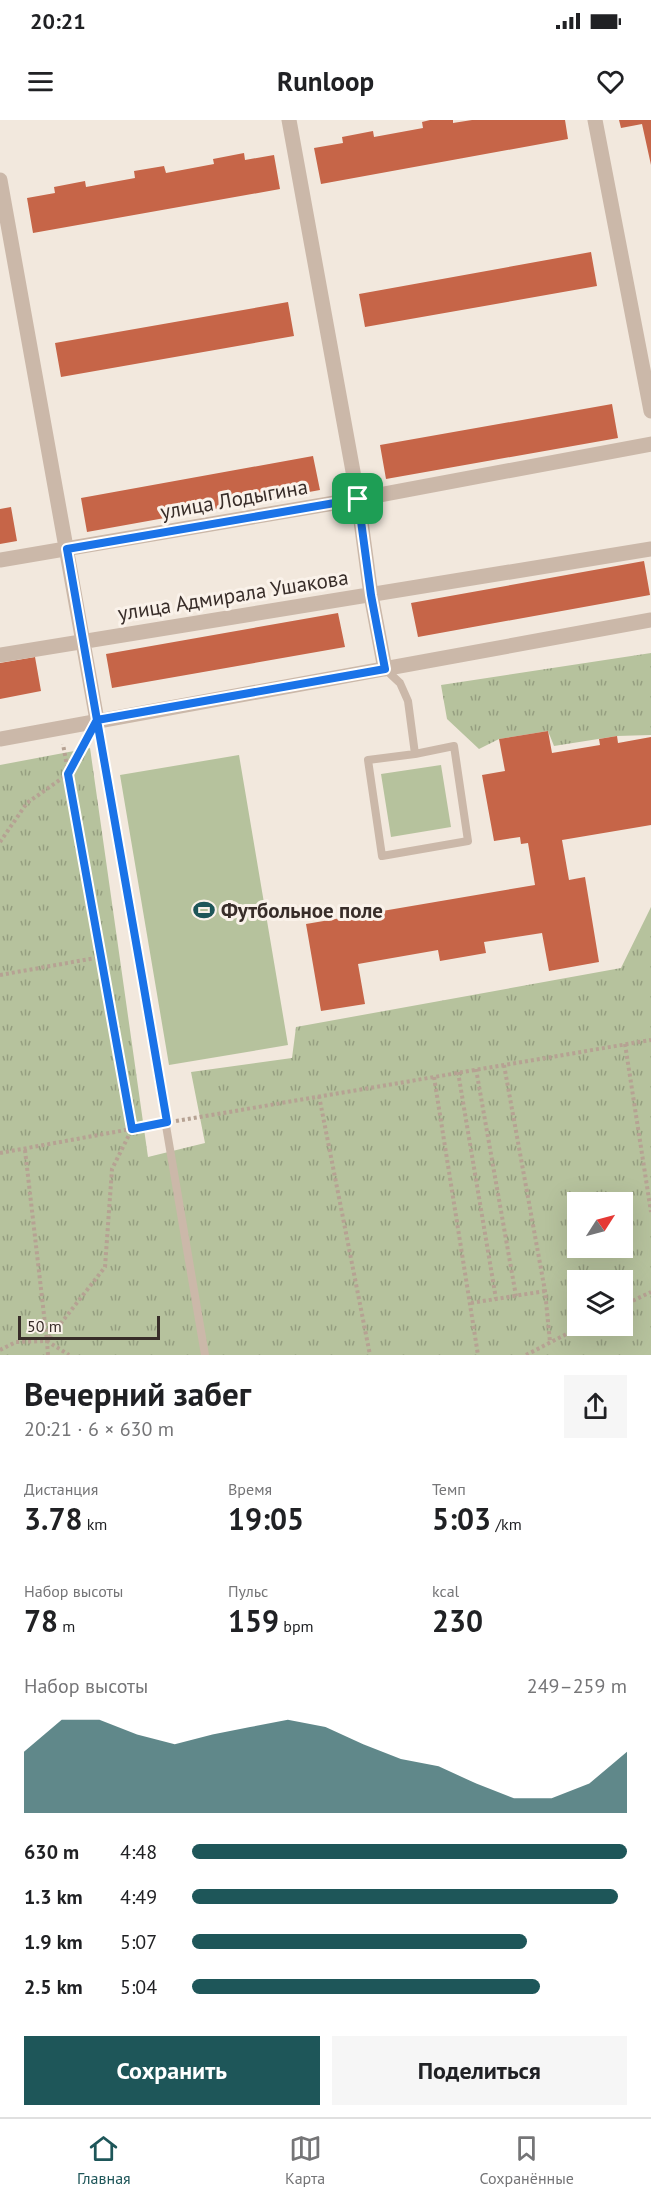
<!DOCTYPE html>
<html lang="ru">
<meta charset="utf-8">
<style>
body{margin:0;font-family:"PT Sans",sans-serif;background:#f6f6f6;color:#202124;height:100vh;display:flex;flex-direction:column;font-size:22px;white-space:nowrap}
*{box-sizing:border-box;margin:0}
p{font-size:20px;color:#757577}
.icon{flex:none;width:33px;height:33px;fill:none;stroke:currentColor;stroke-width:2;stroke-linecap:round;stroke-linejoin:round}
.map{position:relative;height:1235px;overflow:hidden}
.sheet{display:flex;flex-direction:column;background:#fff;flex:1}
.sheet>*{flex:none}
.needle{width:39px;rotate:54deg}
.controls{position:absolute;left:567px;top:1072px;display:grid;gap:12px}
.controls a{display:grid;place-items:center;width:66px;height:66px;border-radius:0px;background:#fff;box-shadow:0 6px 24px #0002;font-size:30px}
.scale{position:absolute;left:18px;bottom:15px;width:142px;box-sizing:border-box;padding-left:6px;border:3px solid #382d29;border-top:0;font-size:16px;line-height:21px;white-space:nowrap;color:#382d29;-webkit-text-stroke:4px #faf2ea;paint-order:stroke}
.pin{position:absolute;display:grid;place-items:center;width:51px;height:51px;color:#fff;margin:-26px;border-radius:12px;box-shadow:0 3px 9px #0006}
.round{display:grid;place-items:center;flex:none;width:63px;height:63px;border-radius:0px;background:#f6f6f6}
.summary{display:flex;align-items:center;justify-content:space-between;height:102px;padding:0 24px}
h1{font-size:33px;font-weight:800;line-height:45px}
.stats{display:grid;grid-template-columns:repeat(3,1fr);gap:9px;height:102px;padding:6px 24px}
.stats div{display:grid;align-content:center}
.stats b{font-size:30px;font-weight:800}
.stats small{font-size:16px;font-weight:400}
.stats p{font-size:16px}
.chart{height:168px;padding:12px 24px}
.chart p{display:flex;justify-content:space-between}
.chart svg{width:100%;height:108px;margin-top:6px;fill:#1e5659;opacity:.7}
.cta{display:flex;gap:12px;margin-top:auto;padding:12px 24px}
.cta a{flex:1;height:69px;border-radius:0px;background:#1e5659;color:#fff;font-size:24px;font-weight:800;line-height:69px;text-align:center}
.cta a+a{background:#f6f6f6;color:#202124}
ul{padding:0 24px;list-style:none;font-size:20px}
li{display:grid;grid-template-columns:96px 72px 1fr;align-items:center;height:45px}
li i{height:15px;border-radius:8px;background:#1e5659}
.status{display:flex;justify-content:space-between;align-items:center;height:42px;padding:0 30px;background:#fff;direction:ltr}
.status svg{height:16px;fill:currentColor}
header{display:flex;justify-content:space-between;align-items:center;height:78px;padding:0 24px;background:#fff;font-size:27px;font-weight:800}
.dock{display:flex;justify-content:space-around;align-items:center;height:84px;border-top:2px solid #e0e0e0;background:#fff;font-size:16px;color:#757577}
.dock a{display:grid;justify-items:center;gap:3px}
.dock .current{color:#1e5659}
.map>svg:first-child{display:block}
.green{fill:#b6c29d}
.park{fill:url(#park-tufts);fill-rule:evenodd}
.building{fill:#c66548}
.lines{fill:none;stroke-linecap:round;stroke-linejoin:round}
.path{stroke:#b6a293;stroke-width:4;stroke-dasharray:3 3;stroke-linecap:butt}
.service{stroke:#cbb8a9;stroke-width:8}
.minor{stroke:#cbb8a9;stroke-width:15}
.route-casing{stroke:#fff;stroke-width:12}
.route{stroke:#1a73e8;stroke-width:8}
.labels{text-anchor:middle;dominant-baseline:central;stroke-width:6;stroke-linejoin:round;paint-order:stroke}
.street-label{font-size:21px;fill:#382d29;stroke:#faf2ea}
.poi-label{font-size:21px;font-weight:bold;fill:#382d29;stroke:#faf2ea;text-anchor:start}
</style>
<div class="status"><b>20:21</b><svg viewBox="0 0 49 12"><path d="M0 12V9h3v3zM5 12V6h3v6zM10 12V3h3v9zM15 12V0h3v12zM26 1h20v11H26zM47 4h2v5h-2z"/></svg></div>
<header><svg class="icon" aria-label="menu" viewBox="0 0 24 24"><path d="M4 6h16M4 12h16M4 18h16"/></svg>Runloop<svg class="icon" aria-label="heart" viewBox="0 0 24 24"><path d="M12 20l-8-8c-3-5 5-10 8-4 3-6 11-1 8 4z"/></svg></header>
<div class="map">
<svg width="651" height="1235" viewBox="0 0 651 1235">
<defs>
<pattern id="park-tufts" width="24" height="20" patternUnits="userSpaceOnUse" patternTransform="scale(1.5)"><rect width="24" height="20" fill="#b6c29d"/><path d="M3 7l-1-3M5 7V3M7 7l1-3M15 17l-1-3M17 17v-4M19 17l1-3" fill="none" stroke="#959e80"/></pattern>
</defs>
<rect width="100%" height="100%" fill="#f2e8dd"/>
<path class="green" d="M239 635 288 925 169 945 120 655Z
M441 645 451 707 391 717 381 654Z"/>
<path class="park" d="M651 533V615L617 616 554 626 548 611 499 619 479 629 447 599 441 565Z
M90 628 148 1037 205 1023 191 952 292 938 296 907 621 848 651 787V1235H0V645ZM578 1083H622V1128H578ZM578 1161H622V1206H578Z"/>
<path class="building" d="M430 0H453V3L472 0H565L568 19 321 64 314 28 343 23 342 17 373 11 374 17 423 8 422 2Z
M619 0H651V45L642 4 621 8Z
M244 33 245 40 274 35 280 69 33 113 27 78 55 73 54 67 85 61 86 67 135 58 134 51 164 46 166 53 214 44 213 39Z
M591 132 597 166 365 207 359 174Z
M288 182 294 216 61 257 55 223Z
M612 284 618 318 386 359 380 325Z
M313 336 320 370 87 412 81 378Z
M11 387 17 421 0 424V389Z
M644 441 650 475 418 517 411 483Z
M338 493 345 527 112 568 106 534Z
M35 537 41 571 0 579V543Z
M548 611 552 633 600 625 599 619 617 616 618 623 651 617V705L562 720 569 760 585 757 599 842 549 851 542 813 484 822 486 833 440 841 438 830 358 844 365 884 321 891 306 804 535 765 528 723 521 724 520 717 494 721 482 655 505 651 499 619Z"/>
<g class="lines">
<path class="path" d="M0 722 27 683 68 654 87 619
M0 855 101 837
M625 924 651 1092
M504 945 545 1171 550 1222
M476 949 516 1176
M458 952 496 1179
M434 957 478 1235
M319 976 370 1235
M176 1001 651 920
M25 1030 47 1221 69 1235
M0 1033 153 1005
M471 1183 545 1171
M622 1186 651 1172
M0 1230 16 1222 47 1221
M48 1235 47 1221 105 1147 112 1049 132 1009 63 624
M526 1235 582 1206"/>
<path class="service" d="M385 549 400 563 408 581 415 634 454 626 468 721 382 736 368 640 415 634
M97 600 205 1235"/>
<path class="minor" d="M289 0 358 379 371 475 385 549
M595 0 651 291
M0 60 97 600
M0 440 358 379 651 324
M0 535 651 429
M0 619 651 500"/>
</g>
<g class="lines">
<defs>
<path id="route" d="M358 379 67 429C102 620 134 811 167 1002L132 1009 68 654 97 600 385 549 371 475 358 379"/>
</defs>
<use href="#route" class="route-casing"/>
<use href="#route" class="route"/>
</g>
<defs>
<symbol id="stadium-bare" viewBox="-9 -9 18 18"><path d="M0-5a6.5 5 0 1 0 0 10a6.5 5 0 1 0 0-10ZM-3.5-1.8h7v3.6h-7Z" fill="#1e5659" stroke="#faf2ea" stroke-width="2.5" paint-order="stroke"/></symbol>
</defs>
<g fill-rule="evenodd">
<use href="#stadium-bare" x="189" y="775" width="30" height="30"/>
</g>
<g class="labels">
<g class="street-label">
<text transform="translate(234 379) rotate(-10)">улица Лодыгина</text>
<text transform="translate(233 475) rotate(-9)">улица Адмирала Ушакова</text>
</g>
<g class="poi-label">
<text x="221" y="790">Футбольное поле</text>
</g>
</g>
</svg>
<div class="controls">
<a><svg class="needle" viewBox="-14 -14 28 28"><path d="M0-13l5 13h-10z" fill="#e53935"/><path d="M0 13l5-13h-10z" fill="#757577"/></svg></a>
<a><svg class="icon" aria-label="layers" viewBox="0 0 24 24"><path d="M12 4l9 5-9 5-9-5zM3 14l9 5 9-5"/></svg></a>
</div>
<div class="scale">50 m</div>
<div class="pin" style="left:358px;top:379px;background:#1e9e55"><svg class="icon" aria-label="arrive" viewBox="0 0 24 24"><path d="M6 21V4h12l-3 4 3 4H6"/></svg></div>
</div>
<section class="sheet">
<div class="summary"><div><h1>Вечерний забег</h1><p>20:21 · 6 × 630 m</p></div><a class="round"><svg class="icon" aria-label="share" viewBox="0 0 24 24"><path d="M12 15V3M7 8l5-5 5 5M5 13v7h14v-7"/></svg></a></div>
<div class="stats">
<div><p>Дистанция</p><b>3.78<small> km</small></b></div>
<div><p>Время</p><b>19:05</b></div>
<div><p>Темп</p><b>5:03<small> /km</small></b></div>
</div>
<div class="stats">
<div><p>Набор высоты</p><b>78<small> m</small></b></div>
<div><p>Пульс</p><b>159<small> bpm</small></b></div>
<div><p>kcal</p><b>230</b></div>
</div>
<div class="chart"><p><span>Набор высоты</span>249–259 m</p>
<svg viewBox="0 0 160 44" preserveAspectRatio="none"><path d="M0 44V19L10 6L20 6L30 12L40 16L50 12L60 9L70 6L80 9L90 16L100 22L110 25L120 32L130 38L140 38L150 32L160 19V44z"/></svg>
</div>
<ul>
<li><b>630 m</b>4:48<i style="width:100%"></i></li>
<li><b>1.3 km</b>4:49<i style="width:98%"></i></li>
<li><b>1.9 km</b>5:07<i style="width:77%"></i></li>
<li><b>2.5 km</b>5:04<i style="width:80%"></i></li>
</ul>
<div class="cta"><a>Сохранить</a><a>Поделиться</a></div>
</section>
<nav class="dock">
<a class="current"><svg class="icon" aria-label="home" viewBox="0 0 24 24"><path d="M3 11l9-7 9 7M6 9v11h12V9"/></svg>Главная</a>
<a><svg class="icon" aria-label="map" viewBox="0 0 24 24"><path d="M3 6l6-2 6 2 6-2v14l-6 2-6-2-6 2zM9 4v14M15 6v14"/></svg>Карта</a>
<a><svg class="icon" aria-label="saved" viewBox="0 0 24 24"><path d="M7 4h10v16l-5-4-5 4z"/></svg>Сохранённые</a>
</nav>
